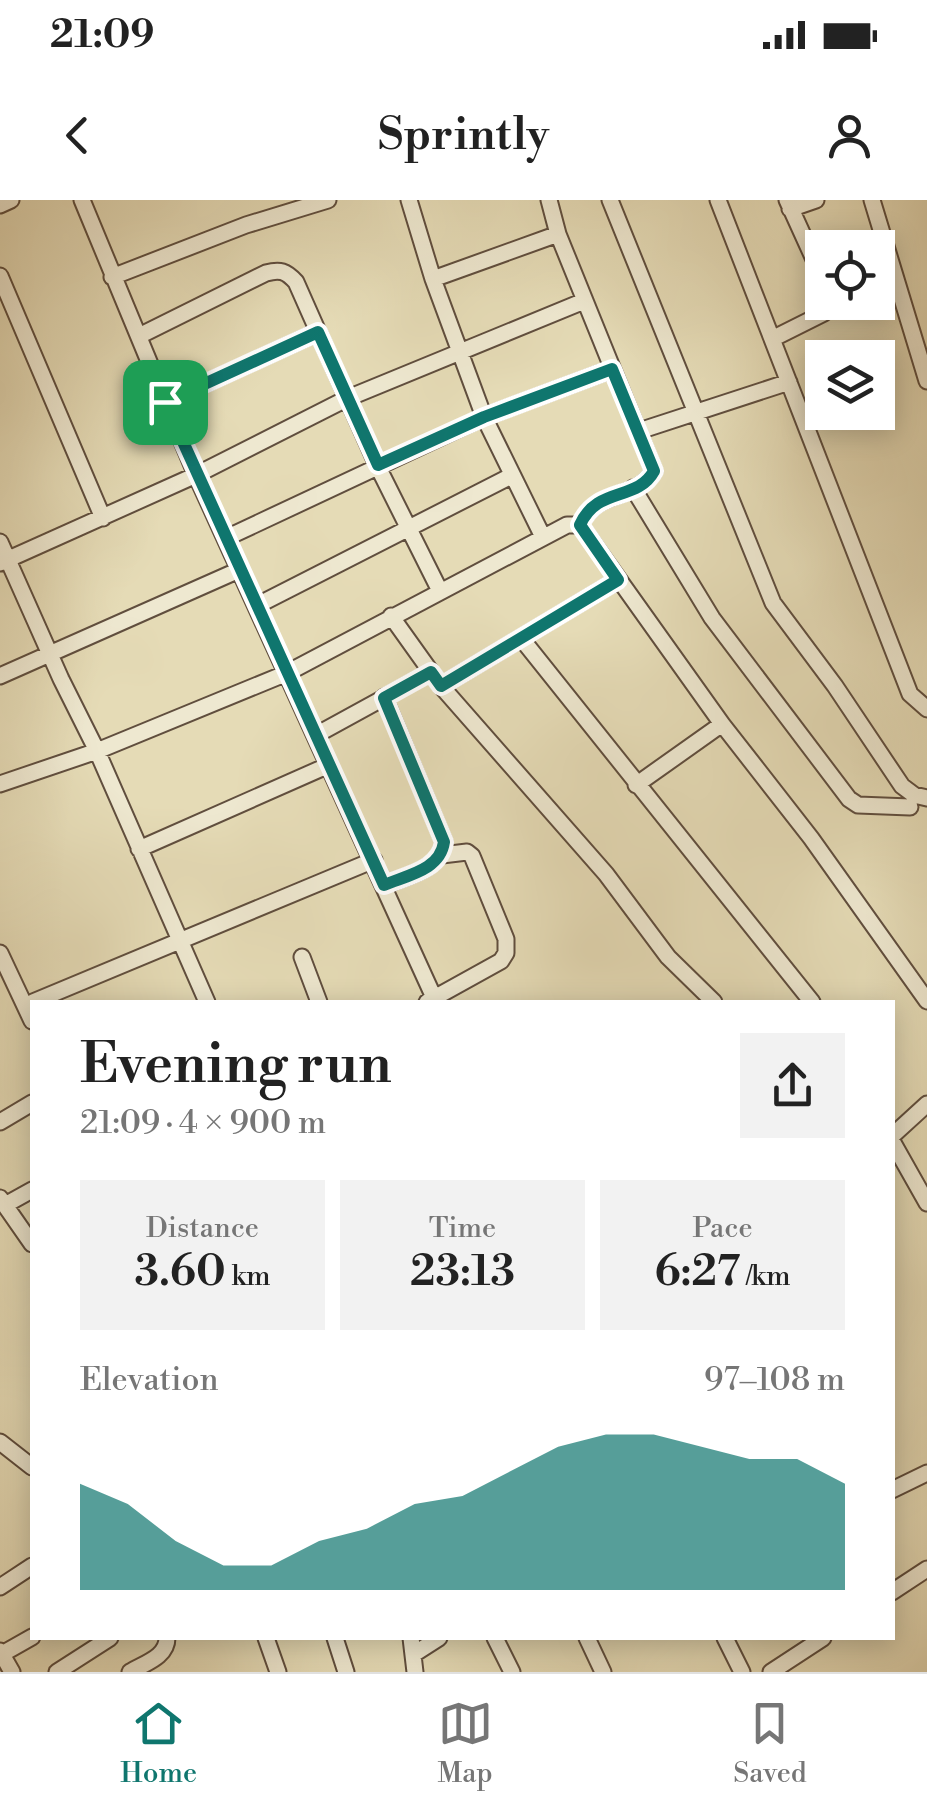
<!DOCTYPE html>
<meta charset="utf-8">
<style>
body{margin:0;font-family:"Libre Bodoni",serif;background:#f2f2f2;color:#222;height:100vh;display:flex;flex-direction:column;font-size:38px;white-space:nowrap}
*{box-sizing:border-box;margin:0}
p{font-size:32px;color:#767676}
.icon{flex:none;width:55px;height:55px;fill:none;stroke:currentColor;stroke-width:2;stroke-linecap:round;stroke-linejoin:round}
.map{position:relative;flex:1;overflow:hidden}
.details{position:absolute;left:30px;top:800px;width:865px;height:640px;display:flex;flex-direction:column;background:#fff;border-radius:0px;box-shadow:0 5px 25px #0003}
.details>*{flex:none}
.buttons{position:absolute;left:805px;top:30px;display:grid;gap:20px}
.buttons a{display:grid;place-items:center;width:90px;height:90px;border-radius:0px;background:#fff;box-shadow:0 5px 25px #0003;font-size:50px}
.pin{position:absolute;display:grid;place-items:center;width:85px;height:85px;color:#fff;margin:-42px;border-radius:20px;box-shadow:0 5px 15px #0006}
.round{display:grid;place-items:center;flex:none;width:105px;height:105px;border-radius:0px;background:#f2f2f2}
.headline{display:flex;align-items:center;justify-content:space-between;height:170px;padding:0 50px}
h1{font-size:55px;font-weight:600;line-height:75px}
.metrics{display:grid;grid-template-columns:repeat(3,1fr);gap:15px;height:170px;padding:10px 50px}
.metrics div{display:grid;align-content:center;border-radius:0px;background:#f2f2f2;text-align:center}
.metrics b{font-size:42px;font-weight:600}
.metrics small{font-size:28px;font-weight:400}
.metrics p{font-size:28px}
.chart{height:280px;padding:20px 50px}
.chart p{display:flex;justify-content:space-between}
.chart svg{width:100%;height:180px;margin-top:10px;fill:#0f766e;opacity:.7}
.status{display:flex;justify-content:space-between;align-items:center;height:70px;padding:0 50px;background:#fff;direction:ltr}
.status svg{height:28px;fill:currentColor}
header{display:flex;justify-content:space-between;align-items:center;height:130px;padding:0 50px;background:#fff;font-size:45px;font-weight:600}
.menu{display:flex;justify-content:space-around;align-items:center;height:140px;border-top:2px solid #e0e0e0;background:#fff;font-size:28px;color:#767676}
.menu a{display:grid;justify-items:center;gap:5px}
.menu .on{color:#0f766e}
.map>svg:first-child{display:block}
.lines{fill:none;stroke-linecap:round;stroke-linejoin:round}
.minor-casing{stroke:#604e3e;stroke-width:19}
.minor{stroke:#eee8d0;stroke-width:15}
.route-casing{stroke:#fff;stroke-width:20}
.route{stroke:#0f766e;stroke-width:12}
</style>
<div class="status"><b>21:09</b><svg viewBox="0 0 49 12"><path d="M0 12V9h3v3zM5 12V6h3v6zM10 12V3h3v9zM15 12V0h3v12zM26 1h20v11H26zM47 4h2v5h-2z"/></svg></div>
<header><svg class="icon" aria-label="back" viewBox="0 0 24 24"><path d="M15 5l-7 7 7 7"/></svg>Sprintly<svg class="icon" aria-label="person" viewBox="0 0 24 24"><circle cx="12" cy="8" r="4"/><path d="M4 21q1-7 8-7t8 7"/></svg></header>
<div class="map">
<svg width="927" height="1472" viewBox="0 0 927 1472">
<rect width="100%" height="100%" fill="#e5dbb6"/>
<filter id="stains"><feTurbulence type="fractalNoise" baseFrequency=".002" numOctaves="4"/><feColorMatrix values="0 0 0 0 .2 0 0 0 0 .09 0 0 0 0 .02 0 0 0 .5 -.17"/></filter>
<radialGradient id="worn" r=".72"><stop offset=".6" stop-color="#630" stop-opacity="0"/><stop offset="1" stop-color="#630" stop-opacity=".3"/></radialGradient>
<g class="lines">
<defs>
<path id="minor" d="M82 0 196 275 436 802
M409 0 433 79 484 217 543 337
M549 0 558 34 654 271C637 301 597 287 580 325
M610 0 773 403 835 486 902 586 914 595 927 598
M718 0 910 494 927 509
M787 0 822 77
M872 0 927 181
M0 5 11 0
M790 9 816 0
M0 76 103 318
M112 77 246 25 328 0
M433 79 558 34
M139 136 266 73C280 69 286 71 296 82L377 265 440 391
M772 139 824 113 831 102
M165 202 318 132
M639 231 789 182
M633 288 712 418 849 599 858 605 910 607
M226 338 484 217 612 169
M0 342 61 479 97 551 207 802
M0 363 196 275 348 198 584 101
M256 406 511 276
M391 416 441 486 606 674 668 757 714 802
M521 438 812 802
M0 476 239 370
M441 486 618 380
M384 497 444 642C440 670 408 675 385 685
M316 535 431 472
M0 584 97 551 287 473 567 325H580L722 524 811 638 927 801
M636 585 722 524
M139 649 329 565
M0 753 32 821
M302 757 319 802
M33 802 374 660
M427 802 501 761 506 753V739L472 656 467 652 442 655
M0 922 32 903
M892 936 927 904
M892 941 927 1003
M0 998 32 1044
M5 1005 32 990
M0 1242 32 1267
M892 1290 927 1273
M0 1387 32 1366
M892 1392 927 1369
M266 1438 278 1472
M335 1438 346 1472
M411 1438 415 1472
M495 1438 512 1472
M587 1438 603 1472
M725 1438 742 1472
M0 1451 12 1472
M2 1454 32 1437
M414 1454 439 1438
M57 1472 110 1438
M130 1472C145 1463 167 1457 167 1438
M771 1472 823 1438"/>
</defs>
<use href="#minor" class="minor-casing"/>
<use href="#minor" class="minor"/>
</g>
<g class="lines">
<defs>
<path id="route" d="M318 132 378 265 484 217 612 169 654 271C637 302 597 286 580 325L618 380 441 486 431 472 384 498 444 642C440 670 408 675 384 685L165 202Z"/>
</defs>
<use href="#route" class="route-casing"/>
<use href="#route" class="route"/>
</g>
<rect width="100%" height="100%" filter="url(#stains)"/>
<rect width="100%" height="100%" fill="url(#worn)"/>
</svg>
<div class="buttons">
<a><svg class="icon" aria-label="locate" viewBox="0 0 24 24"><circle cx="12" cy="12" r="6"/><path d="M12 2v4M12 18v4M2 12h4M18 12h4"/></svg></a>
<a><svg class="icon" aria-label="layers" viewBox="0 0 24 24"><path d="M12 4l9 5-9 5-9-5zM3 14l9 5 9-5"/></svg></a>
</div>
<div class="pin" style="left:165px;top:202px;background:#1e9e55"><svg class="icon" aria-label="arrive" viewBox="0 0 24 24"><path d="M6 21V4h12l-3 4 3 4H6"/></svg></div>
<section class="details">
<div class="headline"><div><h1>Evening run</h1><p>21:09 · 4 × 900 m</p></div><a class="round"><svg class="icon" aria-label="share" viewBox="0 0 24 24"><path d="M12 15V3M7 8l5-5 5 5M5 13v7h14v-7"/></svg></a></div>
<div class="metrics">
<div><p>Distance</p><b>3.60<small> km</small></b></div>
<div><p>Time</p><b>23:13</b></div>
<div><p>Pace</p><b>6:27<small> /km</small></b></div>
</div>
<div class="chart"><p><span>Elevation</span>97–108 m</p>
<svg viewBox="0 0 160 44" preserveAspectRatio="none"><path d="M0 44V18L10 23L20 32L30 38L40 38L50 32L60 29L70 23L80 21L90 15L100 9L110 6L120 6L130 9L140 12L150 12L160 18V44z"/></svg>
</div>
</section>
</div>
<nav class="menu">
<a class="on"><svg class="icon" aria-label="home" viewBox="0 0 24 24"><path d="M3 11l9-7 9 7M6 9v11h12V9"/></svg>Home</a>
<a><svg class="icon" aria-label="map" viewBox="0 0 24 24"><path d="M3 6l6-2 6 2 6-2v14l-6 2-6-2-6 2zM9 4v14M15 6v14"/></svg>Map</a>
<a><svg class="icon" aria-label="saved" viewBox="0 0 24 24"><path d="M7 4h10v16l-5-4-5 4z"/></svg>Saved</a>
</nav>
